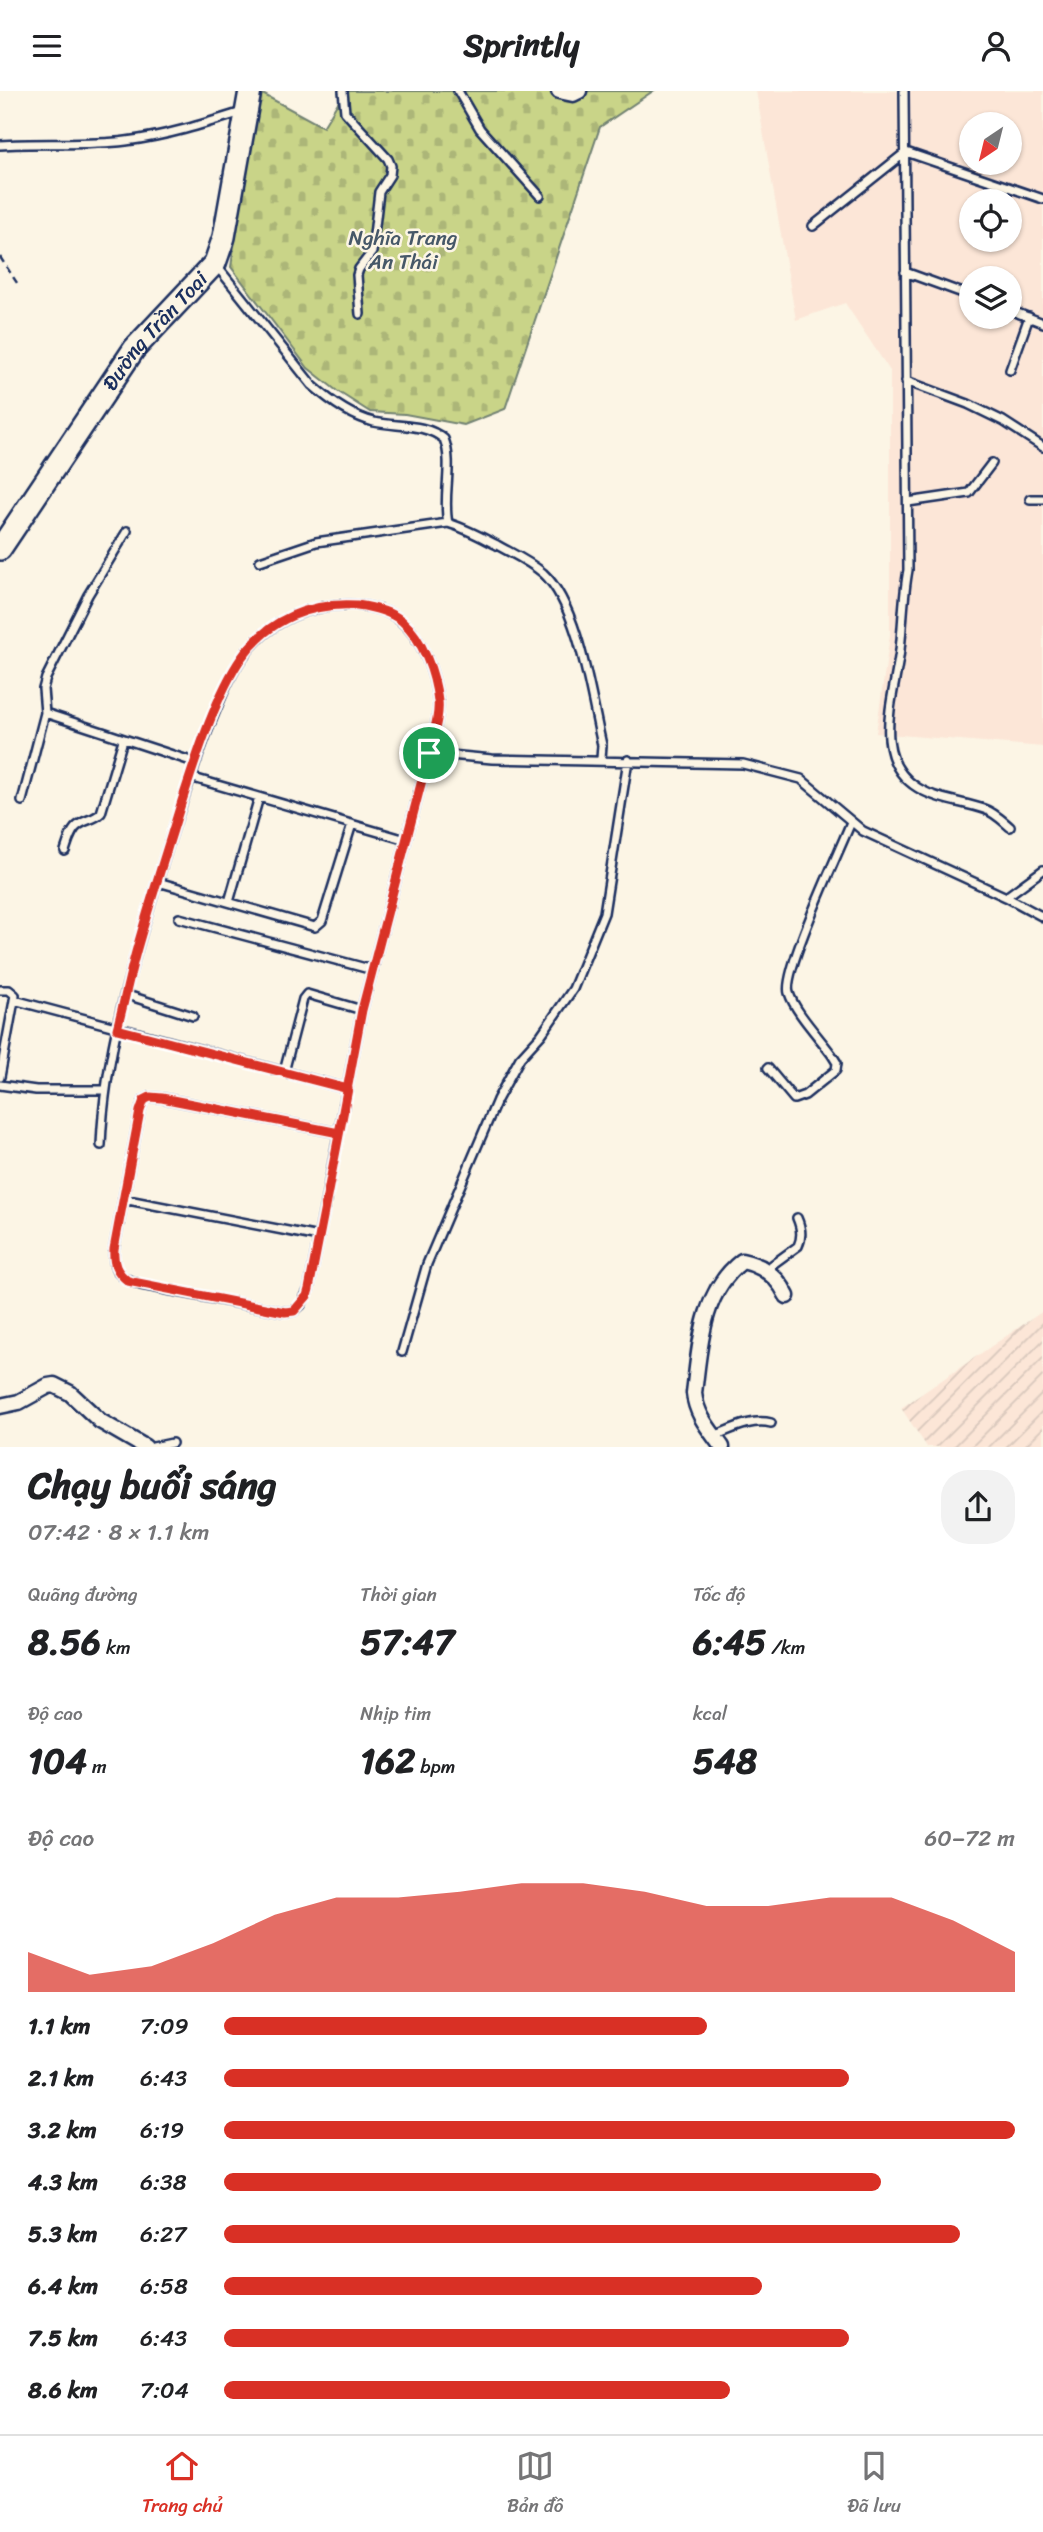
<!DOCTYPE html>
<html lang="vi">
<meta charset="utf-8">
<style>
body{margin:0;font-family:Sriracha,sans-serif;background:#f2f2f2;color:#202124;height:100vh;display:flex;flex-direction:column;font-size:26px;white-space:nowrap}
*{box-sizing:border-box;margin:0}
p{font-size:23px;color:#757577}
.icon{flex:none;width:38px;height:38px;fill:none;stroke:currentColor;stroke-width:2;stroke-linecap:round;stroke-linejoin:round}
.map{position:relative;height:1356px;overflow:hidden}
.panel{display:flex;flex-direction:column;background:#fff;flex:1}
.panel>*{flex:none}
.needle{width:46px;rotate:215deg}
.fabs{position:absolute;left:959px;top:21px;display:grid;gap:14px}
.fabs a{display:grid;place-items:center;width:63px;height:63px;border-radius:50%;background:#fff;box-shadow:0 2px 5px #0004;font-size:35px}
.pin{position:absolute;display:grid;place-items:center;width:60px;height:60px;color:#fff;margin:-30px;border:4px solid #fff;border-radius:50%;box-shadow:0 2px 7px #0007}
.round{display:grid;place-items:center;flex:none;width:74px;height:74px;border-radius:28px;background:#f2f2f2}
.headline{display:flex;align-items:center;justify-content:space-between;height:119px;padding:0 28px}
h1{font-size:38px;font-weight:700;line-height:52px}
.stats{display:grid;grid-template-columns:repeat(3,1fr);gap:10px;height:119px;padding:7px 28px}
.stats div{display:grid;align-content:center}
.stats b{font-size:35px;font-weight:700}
.stats small{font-size:19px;font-weight:400}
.stats p{font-size:19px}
.chart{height:196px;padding:14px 28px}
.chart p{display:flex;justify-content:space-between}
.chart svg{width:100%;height:126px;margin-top:7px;fill:#d93025;opacity:.7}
ul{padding:0 28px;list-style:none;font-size:23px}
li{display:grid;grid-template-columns:112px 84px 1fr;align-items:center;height:52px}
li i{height:18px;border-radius:9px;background:#d93025}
header{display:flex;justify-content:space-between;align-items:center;height:91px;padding:0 28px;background:#fff;font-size:32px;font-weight:700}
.tabs{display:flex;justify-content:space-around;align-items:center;height:98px;border-top:2px solid #e0e0e0;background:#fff;font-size:19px;color:#757577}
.tabs a{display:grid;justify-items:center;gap:4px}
.tabs .selected{color:#d93025}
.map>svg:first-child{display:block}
.built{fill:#fce6d7;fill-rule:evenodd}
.industrial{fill:url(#industrial-furrows)}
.cemetery{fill:url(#cemetery-stones);stroke:#728273;stroke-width:2}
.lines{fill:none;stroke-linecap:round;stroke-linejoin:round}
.lane-casing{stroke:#1b2f5e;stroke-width:12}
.street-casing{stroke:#1b2f5e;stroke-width:19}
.secondary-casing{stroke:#1b2f5e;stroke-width:26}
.path{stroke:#1b2f5e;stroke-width:2.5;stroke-dasharray:7 5;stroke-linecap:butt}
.lane{stroke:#fcf5e5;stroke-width:7}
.street{stroke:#fcf5e5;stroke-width:14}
.secondary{stroke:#fcf5e5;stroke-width:21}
.route-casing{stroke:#fff;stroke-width:14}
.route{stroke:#d93025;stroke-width:9}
.labels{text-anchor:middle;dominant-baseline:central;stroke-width:5;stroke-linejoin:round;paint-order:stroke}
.park-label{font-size:21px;fill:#465868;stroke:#fcf5e5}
.street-label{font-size:21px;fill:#1b2f5e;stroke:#fcf5e5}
</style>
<header><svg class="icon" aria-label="menu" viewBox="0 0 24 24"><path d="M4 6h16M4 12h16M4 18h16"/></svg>Sprintly<svg class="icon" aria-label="person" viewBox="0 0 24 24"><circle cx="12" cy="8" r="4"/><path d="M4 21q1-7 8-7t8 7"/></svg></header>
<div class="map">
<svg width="1043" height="1356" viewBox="0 0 1043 1356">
<defs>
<pattern id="industrial-furrows" width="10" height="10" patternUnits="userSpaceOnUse" patternTransform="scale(1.75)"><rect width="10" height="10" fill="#fce6d7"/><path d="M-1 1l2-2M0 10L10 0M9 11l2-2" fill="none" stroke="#d7c6bb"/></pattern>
<pattern id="cemetery-stones" width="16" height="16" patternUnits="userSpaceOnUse" patternTransform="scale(1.75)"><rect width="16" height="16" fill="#c9d488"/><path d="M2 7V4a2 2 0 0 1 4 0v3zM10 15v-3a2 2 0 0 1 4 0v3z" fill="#acb678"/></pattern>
</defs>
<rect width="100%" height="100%" fill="#fcf5e5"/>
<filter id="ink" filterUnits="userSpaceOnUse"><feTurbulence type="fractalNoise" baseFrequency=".0143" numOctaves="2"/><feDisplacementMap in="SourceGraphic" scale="14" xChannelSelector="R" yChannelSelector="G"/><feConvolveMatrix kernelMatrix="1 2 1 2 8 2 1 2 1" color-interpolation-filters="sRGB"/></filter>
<g filter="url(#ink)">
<path class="built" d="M756 0H1043V656L876 642 890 544V280L845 212 796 229ZM971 33H1010V72H971ZM971 110H1010V149H971ZM971 187H1010V226H971Z"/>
<path class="industrial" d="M1043 1220V1356H927L901 1317Z"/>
<path class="cemetery" d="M257 0 323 36 345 0H653L600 36 505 318 464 334 405 323 370 321 337 300 308 277 231 176Z"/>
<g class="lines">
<defs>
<path id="lane" d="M343 0 345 21 388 68 391 75 390 84 379 101 372 161 359 178 357 184 360 223
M458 0 480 38 540 105
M904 0 908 479C903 506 903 532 900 559 895 604 869 667 918 697 938 709 963 711 984 718 994 721 1003 730 1010 736
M0 54C42 51 84 55 126 50 166 45 204 33 242 21
M813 135 906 61 1043 108
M216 174 312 294C330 310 350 325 374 331 398 336 425 332 444 348 454 373 442 405 448 432 465 437 481 446 497 454 513 463 529 470 543 482 579 515 591 607 602 654L601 668
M905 181 971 205
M1010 219 1043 232
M1010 279 1029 226
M906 290 968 313 1003 330 1043 356
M1030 408H1043
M908 411 969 402 992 372
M127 440 88 504 46 587 43 598 45 622 194 671
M260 470 316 451 448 432
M190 686 406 749
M22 710 45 622
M65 760C68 751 71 738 80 733 87 728 94 729 101 722L123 649
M158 791 315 836 322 830 352 733
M1006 806 1043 779
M229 811 259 706
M179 827 373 879
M0 899H9L15 904 0 986
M127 904 193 925
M14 909 348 998
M768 977 794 1008 805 1004 836 979 837 972 832 964C820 947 795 921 789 902 782 881 840 759 851 731
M284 981 303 908 307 903 362 919
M0 994 36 999H106
M339 1042 162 1007 150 1006 144 1009 140 1020 114 1158C112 1181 120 1187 141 1194L285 1221 294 1220 301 1214 309 1198 362 919 429 662 492 668 743 673 801 688 863 740 1006 806 1043 826
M101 1054C105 950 140 848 170 749 184 705 198 662 216 619 223 602 231 582 242 567 269 529 312 511 357 514 372 516 390 520 401 530 423 548 435 583 438 610 440 626 432 647 429 662
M123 1108 319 1146
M765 1179 798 1155C803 1145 801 1136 797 1127
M402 1261 427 1173 497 1009 520 967 541 944 573 898 604 822 628 669
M714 1345C732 1338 752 1327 771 1332
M153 1356 172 1352"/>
<path id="street" d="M559 0 573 3 579 0
M0 1315 19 1311 48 1295 54 1294 70 1302 100 1330 145 1356
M722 1356C710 1339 696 1324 694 1302 700 1255 701 1202 742 1170 762 1174 778 1186 787 1205"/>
<g id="secondary">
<path id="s1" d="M0 458 134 258 215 172 224 146 250 0"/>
</g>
</defs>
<use href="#lane" class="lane-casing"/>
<use href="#street" class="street-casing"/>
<use href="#secondary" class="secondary-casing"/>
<path class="path" d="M0 166 19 195"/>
<use href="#lane" class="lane"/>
<use href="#street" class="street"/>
<use href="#secondary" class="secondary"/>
</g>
</g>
<g class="lines" filter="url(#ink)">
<defs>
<path id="route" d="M429 662 362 919 339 1042 162 1007 150 1006 144 1009 140 1020 114 1158C113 1172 116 1181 128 1190L285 1221 294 1220 307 1205 309 1198 348 998 117 938C124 912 129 886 136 861 150 811 166 762 181 713 195 670 216 603 242 566 269 528 311 511 357 514 372 516 390 520 402 530 423 548 435 583 438 610 440 626 432 647 429 662"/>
</defs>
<use href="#route" class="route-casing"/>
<use href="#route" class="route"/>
</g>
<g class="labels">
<g class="park-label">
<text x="403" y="147">Nghĩa Trang<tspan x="403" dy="24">An Thái</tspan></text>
</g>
<g class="street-label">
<text stroke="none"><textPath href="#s1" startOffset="268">Đường Trần Toại</textPath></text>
</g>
</g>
</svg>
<div class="fabs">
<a><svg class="needle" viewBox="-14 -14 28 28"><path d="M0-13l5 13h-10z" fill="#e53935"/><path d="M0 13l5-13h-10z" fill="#757577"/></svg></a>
<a><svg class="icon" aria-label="locate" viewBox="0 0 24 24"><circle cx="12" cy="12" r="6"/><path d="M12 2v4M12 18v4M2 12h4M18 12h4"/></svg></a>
<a><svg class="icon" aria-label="layers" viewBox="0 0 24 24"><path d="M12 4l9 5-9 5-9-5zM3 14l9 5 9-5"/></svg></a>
</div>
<div class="pin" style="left:429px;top:662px;background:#1e9e55"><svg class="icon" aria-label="arrive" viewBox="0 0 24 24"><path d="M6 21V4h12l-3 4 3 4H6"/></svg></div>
</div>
<section class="panel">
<div class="headline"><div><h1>Chạy buổi sáng</h1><p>07:42 · 8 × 1.1 km</p></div><a class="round"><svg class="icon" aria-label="share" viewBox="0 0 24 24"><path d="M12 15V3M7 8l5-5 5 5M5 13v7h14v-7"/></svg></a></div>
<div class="stats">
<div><p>Quãng đường</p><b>8.56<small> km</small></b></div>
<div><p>Thời gian</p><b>57:47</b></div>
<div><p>Tốc độ</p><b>6:45<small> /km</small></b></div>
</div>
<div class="stats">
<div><p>Độ cao</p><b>104<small> m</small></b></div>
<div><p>Nhịp tim</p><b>162<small> bpm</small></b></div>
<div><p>kcal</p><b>548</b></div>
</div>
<div class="chart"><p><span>Độ cao</span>60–72 m</p>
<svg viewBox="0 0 160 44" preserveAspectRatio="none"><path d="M0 44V30L10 38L20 35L30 27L40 17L50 11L60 11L70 9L80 6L90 6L100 9L110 14L120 14L130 11L140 11L150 19L160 30V44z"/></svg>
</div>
<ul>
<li><b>1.1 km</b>7:09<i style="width:61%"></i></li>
<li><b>2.1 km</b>6:43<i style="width:79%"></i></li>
<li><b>3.2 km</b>6:19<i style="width:100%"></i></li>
<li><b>4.3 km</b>6:38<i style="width:83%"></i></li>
<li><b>5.3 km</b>6:27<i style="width:93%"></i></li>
<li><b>6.4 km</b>6:58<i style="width:68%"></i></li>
<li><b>7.5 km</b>6:43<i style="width:79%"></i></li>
<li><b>8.6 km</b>7:04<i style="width:64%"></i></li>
</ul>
</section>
<nav class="tabs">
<a class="selected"><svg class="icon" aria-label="home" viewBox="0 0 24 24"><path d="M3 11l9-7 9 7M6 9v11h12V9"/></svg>Trang chủ</a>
<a><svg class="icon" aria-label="map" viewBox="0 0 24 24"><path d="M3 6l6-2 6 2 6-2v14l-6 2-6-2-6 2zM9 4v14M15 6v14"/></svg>Bản đồ</a>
<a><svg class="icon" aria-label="saved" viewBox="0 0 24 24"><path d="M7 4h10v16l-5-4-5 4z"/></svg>Đã lưu</a>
</nav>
